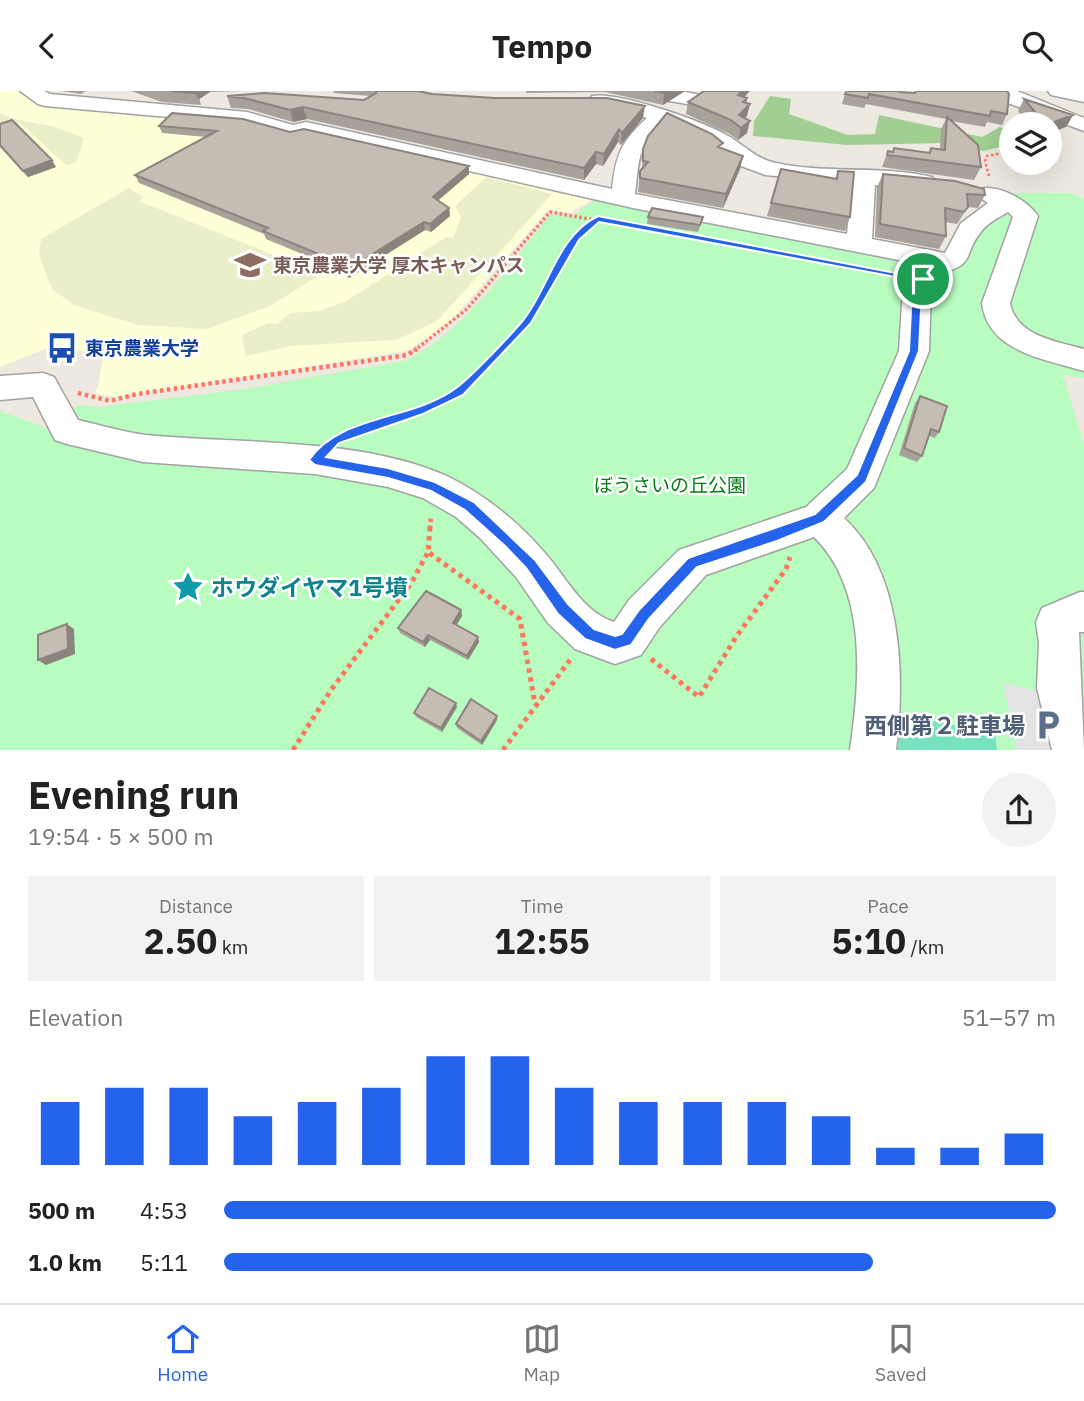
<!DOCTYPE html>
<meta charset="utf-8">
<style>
body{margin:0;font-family:"IBM Plex Sans","Noto Sans JP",sans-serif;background:#f2f2f2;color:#222;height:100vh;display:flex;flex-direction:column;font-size:26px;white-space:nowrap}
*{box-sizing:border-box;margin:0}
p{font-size:23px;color:#767676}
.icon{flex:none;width:38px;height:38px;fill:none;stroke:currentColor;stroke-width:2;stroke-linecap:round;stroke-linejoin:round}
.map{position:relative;height:659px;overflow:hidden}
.side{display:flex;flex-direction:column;background:#fff;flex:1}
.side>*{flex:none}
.fabs{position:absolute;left:999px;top:21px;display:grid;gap:14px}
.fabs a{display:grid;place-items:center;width:63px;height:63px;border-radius:50%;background:#fff;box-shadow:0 7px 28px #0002;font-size:35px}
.pin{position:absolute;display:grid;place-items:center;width:60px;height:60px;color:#fff;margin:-30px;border:4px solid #fff;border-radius:50%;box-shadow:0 2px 7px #0007}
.round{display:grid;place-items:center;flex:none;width:74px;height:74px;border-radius:37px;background:#f2f2f2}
.headline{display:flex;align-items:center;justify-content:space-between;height:119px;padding:0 28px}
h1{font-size:38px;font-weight:700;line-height:52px}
.metrics{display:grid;grid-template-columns:repeat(3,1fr);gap:10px;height:119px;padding:7px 28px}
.metrics div{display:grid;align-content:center;border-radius:0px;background:#f2f2f2;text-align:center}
.metrics b{font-size:35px;font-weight:700}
.metrics small{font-size:19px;font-weight:400}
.metrics p{font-size:19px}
.chart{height:196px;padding:14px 28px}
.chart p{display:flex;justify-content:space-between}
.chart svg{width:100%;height:126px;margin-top:7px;stroke:#2563eb;stroke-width:6}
ul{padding:0 28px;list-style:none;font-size:23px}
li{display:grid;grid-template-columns:112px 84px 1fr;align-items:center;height:52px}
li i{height:18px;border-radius:9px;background:#2563eb}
header{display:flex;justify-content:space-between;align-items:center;height:91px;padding:0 28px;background:#fff;font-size:32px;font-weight:700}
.tab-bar{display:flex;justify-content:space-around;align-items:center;height:98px;border-top:2px solid #e0e0e0;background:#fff;font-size:19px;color:#767676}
.tab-bar a{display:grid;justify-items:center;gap:4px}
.tab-bar .on{color:#2563eb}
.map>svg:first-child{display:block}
.education{fill:#fdffd7}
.farmland{fill:#eaeec9}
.forest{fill:#a1cf92}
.park{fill:#b8fcc0}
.pitch{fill:#78e2be}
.parking{fill:#e3e3e3}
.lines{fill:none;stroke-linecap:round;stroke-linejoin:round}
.minor-casing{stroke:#a2a2a2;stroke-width:3}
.path-far3{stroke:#ff765f;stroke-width:2.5;stroke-dasharray:2.5 2.5;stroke-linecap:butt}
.path-far2{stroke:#ff765f;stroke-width:3.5;stroke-dasharray:2.5 2.5;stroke-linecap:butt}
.path-far1{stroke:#ff765f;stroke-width:4.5;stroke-dasharray:3.5 3.5;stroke-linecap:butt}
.path{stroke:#ff765f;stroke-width:5;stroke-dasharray:4.5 4.5;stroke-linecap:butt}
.minor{fill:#fff;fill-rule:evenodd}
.wall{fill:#a9a29a}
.shaded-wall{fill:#8a847d}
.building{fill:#c5bcb3;stroke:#8a847d;stroke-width:2}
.route{fill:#2563eb;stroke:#fff;stroke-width:2;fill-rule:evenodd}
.labels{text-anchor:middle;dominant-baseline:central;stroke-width:5;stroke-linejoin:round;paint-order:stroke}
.education-label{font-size:19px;font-weight:bold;fill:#785e54;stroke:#fff;text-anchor:start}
.transit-label{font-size:19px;font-weight:bold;fill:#164399;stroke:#fff;text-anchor:start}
.park-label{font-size:19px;fill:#067c15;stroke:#fff}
.near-culture-label{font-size:23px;font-weight:bold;fill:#0d838f;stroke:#fff;text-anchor:start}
.near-service-label{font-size:23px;font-weight:bold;fill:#4e5e75;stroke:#fff;text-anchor:end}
</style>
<header><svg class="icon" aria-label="back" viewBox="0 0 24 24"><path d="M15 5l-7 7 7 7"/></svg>Tempo<svg class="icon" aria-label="search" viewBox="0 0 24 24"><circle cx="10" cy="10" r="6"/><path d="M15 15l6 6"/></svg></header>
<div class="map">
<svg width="1084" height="659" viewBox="0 0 1084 659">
<rect width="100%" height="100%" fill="#ede9e0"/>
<path class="education" d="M0 0H19L20 3 39 11 245 29 595 107 571 122 548 119 454 226 426 248 405 260 115 306 94 302 98 296 103 267 57 253 0 276Z"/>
<path class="farmland" d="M0 22 10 27 55 36 84 47 77 70 67 75 20 32 0 39Z
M486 86 552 103 437 230 396 249 290 255 246 265 242 244 268 232 277 233 291 222 319 220 345 211 446 146 453 147 461 126 455 115Z
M129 97 143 106 139 110 321 183 270 215 207 238 138 234 74 214 52 198 39 164 41 148Z"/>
<path class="forest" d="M770 5 791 8 789 23 848 44 875 43 879 24 982 46 1000 36 1011 40 1012 53 983 60 947 52 847 54 753 45 754 30Z"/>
<path class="park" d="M1011 102H1071L1084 108V287L1063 284 1084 354V659H0V320L50 338 78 314 99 316 244 298 404 270C467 240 507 175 551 123L571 126 597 108 948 174Z"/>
<path class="pitch" d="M901 624 995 642 997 659H898Z"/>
<path class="parking" d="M1003 592 1084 610V659H1017Z"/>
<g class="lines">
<defs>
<path id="minor" d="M20 0H44L50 3 247 21 293 34 306 31 612 98C616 63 621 51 647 27L623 19 592 13 589 9 592 5C618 0 706 31 730 46 746 56 757 68 776 72 825 83 883 74 932 86L936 91 932 96 924 98 875 94 872 148 945 162 961 132 988 112 975 103 979 98C999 93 1027 109 1038 125L1010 212C1016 245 1056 250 1084 258V280C1044 268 988 261 982 212L1013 126 1008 121C998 127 987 132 981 141 962 164 977 173 941 182L931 197 929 260 874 397 844 427C903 481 905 586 896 659H850C860 590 868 499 814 446L706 484 659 537 641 564 615 573 575 558 548 532 516 486 480 447 456 426 423 407 388 396 315 383 143 371 67 353 55 349 33 306 0 309V285L43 282 54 286 78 329C100 334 123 341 146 344 239 353 362 346 449 386 485 404 517 430 544 461 565 484 582 521 614 531L629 509 679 459 806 416 847 378 899 260 903 197 919 173 633 117 306 43 293 46 246 33 45 15 38 13ZM664 34 714 55 736 73 765 84 852 92 847 143 635 103C640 65 635 62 664 34Z
M636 0H681L700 4 703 8 700 12 693 14 646 6Z
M997 0H1017L1084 27V40L1005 11Z
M1048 0H1084V11L1051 4Z
M1080 501H1084V541H1079L1084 659H1052L1037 597 1039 552 1036 531 1042 517Z"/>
</defs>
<use href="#minor" class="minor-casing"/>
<path class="path-far3" d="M989 85 985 70 987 65 1012 60"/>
<path class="path-far2" d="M414 260 467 218 550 121 812 168
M499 260 528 230 575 147 597 128"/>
<path class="path-far1" d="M78 302 110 310 137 303 407 264 417 258
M346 345 419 320 459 301 501 258
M430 438 431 424"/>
<path class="path" d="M430 436 428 461 520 528 535 613
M651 568 699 606 736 546 786 478 790 466
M293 659 331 599 412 491 428 461
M503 659 570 569"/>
<use href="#minor" class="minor"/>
</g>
<path class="wall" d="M61 0H86L81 3Z
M131 0H242L210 1 199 8 201 14 162 11Z
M333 0H418L432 3 643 27 621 54 618 51 603 75 596 73 584 89 307 28 293 31 248 18 231 17 227 5 364 9 370 5 334 2Z
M526 0H685L663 14 605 1 526 2Z
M899 1 1007 23 1002 34 987 31 985 36 951 30 981 76 974 89 882 76 888 60 892 61 894 57 928 62 931 57 940 58 941 38 946 28 866 13 864 17 842 13 845 3Z
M745 6 746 12 747 25 745 27 747 42 738 49 728 42 686 23 688 11Z
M1024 8 1073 24 1066 36 1050 33H1028L1018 20Z
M0 33 56 76 28 86 0 56Z
M159 35 290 41 469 75V83L438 109 449 117 450 125 431 141 425 139 349 187 331 175 266 148 264 143 139 92 135 84 206 46 162 42Z
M722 57 743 65 740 78 723 117 638 101 640 80 642 79 643 58Z
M781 78 835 88 838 80 850 126 845 140 767 125Z
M883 83 985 104 978 117 968 116 957 133 945 131 946 145 939 158 875 146 877 96Z
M648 126 701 133 698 141 647 133Z
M920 305 939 341 935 347 929 345 922 365 917 371 899 364 915 312Z
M461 519 462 525 456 534 478 546 479 551 468 569 430 549 425 556 400 542 398 537Z
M457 616 442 641 416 626 414 622Z
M497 625V629L482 654 457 637 456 633Z"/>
<path class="shaded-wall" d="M195 0H210V1L199 8 201 14Z
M668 0H685L663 14 664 2Z
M742 0H750L735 16 738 4Z
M747 7 745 18 750 13 747 25 738 35 737 34 743 11Z
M645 15 643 27 621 54 622 42Z
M303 16 307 28 293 31 290 19Z
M1073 24 1066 36 1050 42V33Z
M750 30 747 42 738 49 741 37Z
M619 38 618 51 603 75 604 63Z
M596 61V73L584 89V77Z
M743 65 740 78 723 117 726 103Z
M52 69 56 76 28 86 23 80Z
M469 75V83L434 113 433 106Z
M449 117 450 125 431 141 430 133Z
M424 131 425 139 349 187 347 179Z
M461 519 462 525 454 538 453 532Z
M67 533 74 538 75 563 46 574 38 569Z
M428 544 430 549 425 556 423 551Z
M478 546 479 551 468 569 467 565Z
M456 612 457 616 442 641 441 637Z
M497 625V629L482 654 481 650Z"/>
<path class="building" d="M171 0H195L196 2Z
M375 0H418L432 3 495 7H607L645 15 622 42 619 38 604 63 596 61 584 77 303 16 290 19 244 7 227 5 265 2 364 9 376 2Z
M654 0H668L664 2Z
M704 0H742L738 4 747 7 743 11 750 13 739 24 750 30 741 37 731 29 688 11Z
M847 0H898L899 1 915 2 916 0H1007L1009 3 1007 23 991 20 990 25 869 3 868 7 845 3Z
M1024 8 1073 24 1049 33H1045Z
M172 22 243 28 290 41 304 38 469 75 433 106 449 117 430 133 424 131 347 179 328 167 263 140 268 137 135 84 217 40 159 35Z
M667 22 712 43 723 52 718 56 743 65 726 103 640 87V80L648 71 643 70V58L648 45Z
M947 26 978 54 981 76 887 64 888 60 893 61 894 57 930 62 931 57 945 59Z
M12 29 52 69 23 80 0 54V33Z
M781 78 837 88 838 80 854 81 850 126 771 112Z
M883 83 955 90 984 98 985 104 967 103 968 116 964 121 945 117 946 145 880 133Z
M652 117 703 126 700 134 648 126Z
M920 305 947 315 939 341 931 338 922 365 904 357Z
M426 500 461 519 453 532 478 546 467 565 428 544 423 551 398 537Z
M67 533 68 558 38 569V544Z
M429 597 456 612 441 637 414 622Z
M471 608 497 625 481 650 456 633Z"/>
<path class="route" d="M598 125 927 188 922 197 919 260 866 391 824 431 777 450 697 476 649 528 631 554 615 559 585 548 558 523 526 477 505 455 465 419 431 400 388 387 315 374 309 369C338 324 414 329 456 297 473 284 510 245 524 228 549 196 558 144 598 125ZM599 131 917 190 912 197 909 260 857 384 815 423 688 467 639 519 622 543 615 545 594 538 568 513 535 469 474 411 435 391 388 377 326 366 339 352 423 323 463 304 531 232 579 149Z"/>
<defs>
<symbol id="university-bare" viewBox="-9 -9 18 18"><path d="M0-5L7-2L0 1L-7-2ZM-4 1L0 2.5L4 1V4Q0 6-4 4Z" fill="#8d6e63" stroke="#fff" stroke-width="2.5" paint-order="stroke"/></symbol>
<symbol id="bus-bare" viewBox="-9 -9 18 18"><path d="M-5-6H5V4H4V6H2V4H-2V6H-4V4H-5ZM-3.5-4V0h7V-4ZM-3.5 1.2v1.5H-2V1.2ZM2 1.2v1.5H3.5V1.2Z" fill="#1a4fb4" stroke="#fff" stroke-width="2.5" paint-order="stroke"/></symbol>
<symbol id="sight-bare" viewBox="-9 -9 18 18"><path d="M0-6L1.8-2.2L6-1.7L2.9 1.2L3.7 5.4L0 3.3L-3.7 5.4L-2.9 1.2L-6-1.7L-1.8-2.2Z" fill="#0f9aa8" stroke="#fff" stroke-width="2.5" paint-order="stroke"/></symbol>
<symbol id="parking-bare" viewBox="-9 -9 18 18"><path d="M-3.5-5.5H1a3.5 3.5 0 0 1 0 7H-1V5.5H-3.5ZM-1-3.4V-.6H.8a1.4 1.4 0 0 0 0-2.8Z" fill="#5c6f8a" stroke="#fff" stroke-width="2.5" paint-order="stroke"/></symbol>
</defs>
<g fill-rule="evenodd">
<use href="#university-bare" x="228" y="152" width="44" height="44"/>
<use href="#bus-bare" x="40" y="235" width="44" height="44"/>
<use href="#sight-bare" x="166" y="474" width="44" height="44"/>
<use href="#parking-bare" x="1026" y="612" width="44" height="44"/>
</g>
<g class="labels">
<g class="education-label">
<text x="273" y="174">東京農業大学 厚木キャンパス</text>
</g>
<g class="transit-label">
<text x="85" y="257">東京農業大学</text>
</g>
<g class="park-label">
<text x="670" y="394">ぼうさいの丘公園</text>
</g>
<g class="near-culture-label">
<text x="211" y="496">ホウダイヤマ1号墳</text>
</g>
<g class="near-service-label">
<text x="1025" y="634">西側第２駐車場</text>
</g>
</g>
</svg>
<div class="fabs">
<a><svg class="icon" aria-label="layers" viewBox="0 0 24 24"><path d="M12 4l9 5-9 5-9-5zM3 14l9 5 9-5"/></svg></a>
</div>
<div class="pin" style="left:923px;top:188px;background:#1e9e55"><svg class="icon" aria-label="arrive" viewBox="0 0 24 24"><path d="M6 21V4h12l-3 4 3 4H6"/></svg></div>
</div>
<section class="side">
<div class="headline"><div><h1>Evening run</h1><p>19:54 · 5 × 500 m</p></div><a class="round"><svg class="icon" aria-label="share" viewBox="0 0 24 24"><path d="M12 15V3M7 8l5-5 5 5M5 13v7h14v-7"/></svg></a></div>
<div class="metrics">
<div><p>Distance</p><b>2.50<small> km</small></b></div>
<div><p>Time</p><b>12:55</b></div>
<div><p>Pace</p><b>5:10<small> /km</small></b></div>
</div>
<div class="chart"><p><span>Elevation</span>51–57 m</p>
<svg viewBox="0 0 160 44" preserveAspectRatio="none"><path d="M5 44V22M15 44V17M25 44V17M35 44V27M45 44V22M55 44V17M65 44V6M75 44V6M85 44V17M95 44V22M105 44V22M115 44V22M125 44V27M135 44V38M145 44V38M155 44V33"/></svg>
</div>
<ul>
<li><b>500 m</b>4:53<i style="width:100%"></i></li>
<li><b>1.0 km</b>5:11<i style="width:78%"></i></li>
</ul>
</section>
<nav class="tab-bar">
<a class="on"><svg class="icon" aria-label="home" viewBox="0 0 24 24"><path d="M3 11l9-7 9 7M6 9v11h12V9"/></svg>Home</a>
<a><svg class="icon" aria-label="map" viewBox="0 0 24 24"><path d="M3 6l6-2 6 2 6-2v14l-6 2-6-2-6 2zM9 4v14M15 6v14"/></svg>Map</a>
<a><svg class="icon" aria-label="saved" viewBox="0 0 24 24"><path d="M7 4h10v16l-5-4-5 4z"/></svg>Saved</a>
</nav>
